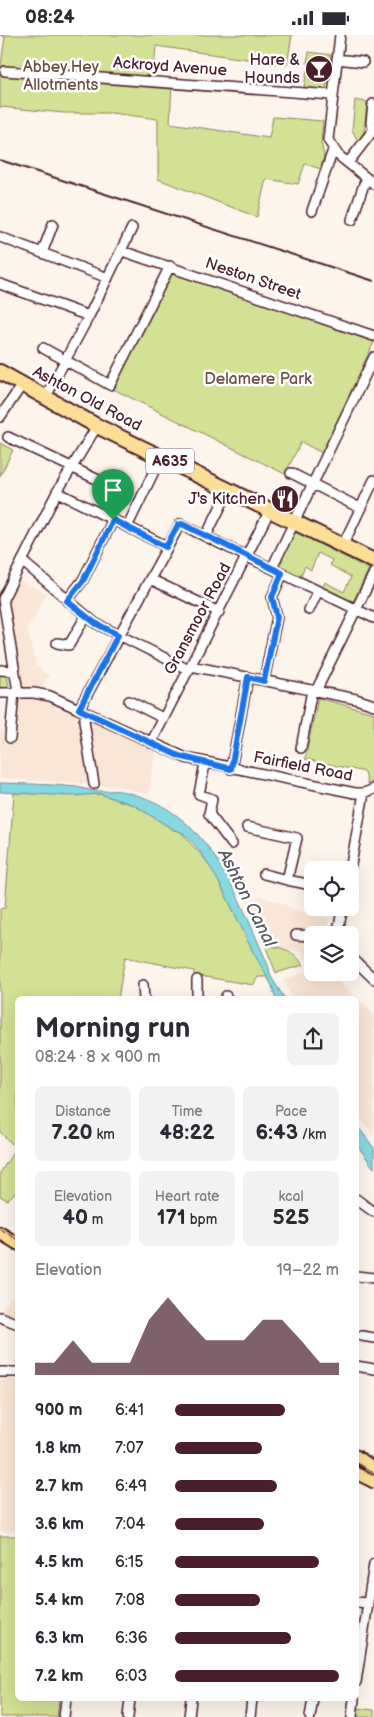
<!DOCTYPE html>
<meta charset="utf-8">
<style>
body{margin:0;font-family:"Balsamiq Sans",sans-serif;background:#f2f2f3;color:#2b2b33;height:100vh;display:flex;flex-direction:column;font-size:19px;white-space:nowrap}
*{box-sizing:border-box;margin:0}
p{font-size:16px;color:#7c7c81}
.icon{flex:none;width:28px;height:28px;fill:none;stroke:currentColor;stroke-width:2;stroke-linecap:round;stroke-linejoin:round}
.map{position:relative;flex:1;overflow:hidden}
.panel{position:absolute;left:15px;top:961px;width:344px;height:705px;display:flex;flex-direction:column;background:#fff;border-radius:8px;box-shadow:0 5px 20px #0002}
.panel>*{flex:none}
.buttons{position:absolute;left:304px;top:826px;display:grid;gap:10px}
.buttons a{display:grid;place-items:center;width:55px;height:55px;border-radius:8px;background:#fff;box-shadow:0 5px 20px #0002;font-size:25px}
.pin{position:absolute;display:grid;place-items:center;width:42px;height:42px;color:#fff;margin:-51px -21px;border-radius:50% 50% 50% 0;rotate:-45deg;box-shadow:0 0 5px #0007}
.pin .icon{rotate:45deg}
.round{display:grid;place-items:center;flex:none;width:52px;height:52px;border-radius:8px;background:#f2f2f3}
.overview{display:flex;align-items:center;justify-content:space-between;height:85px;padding:0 20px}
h1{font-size:28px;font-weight:600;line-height:38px}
.figures{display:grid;grid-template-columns:repeat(3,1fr);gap:8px;height:85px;padding:5px 20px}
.figures div{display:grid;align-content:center;border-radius:8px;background:#f2f2f3;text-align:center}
.figures b{font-size:21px;font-weight:600}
.figures small{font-size:14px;font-weight:400}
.figures p{font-size:14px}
.chart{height:140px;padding:10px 20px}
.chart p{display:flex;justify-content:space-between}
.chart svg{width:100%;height:90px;margin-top:5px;fill:#4a1f2b;opacity:.7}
ul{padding:0 20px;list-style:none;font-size:16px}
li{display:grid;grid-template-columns:80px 60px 1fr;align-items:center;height:38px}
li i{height:12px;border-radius:6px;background:#4a1f2b}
.status{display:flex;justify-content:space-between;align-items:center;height:35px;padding:0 25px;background:#fff;direction:ltr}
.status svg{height:14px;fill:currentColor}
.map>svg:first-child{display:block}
.built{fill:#fae6d6}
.green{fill:#d2e194;stroke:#8e8060}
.water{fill:#87d8e1;stroke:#6f8e98}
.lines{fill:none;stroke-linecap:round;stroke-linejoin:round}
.minor-casing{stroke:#4a1f2b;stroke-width:12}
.major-casing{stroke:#4a1f2b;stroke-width:15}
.highway-casing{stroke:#4a1f2b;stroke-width:18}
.minor{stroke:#fff;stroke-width:9}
.major{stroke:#fcde96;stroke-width:11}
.highway{stroke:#fcde96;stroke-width:14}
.tram{stroke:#4a1f2b;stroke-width:1}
.rail{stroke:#4a1f2b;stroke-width:2}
.route-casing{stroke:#fff;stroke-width:10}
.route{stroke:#1a73e8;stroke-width:6}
.labels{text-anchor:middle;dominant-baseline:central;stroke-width:5;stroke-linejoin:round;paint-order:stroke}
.shield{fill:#fff;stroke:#80626b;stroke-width:1}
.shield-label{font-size:15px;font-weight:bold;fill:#4a1f2b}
.poi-label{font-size:16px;fill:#4a1f2b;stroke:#fff;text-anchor:end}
.park-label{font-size:16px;fill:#6c5045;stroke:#fff}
.street-label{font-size:16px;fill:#4a1f2b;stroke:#fff}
.water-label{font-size:18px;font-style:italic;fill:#5c5662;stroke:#fff}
</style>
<div class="status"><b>08:24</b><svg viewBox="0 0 49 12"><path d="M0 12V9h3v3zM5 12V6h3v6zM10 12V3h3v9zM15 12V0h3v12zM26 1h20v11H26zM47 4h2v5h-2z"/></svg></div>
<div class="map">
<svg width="374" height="1682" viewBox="0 0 374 1682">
<rect width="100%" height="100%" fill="#fdf4ec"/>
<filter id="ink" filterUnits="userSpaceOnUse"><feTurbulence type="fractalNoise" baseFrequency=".02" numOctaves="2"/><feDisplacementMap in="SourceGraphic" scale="10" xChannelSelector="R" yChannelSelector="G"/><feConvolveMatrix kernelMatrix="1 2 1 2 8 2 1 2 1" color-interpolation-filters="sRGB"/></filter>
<g filter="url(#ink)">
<path class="built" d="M18 545 47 558 33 585 27 592 36 632H40L41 635 49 640 40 654 20 653 6 569Z
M18 663 54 668 80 679 90 749 0 743V695L15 696Z
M92 685 155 715 149 760 120 751 98 750 87 687Z
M261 861 287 870V872L329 884 326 900H312V925L308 926 302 917 265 910 247 868Z
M312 935V938H329L374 979V1102L356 1078V964H293L283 945Z
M17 1256V1284L0 1276Z
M0 1344H17V1497L0 1496Z"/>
<path class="green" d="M0 0H292L287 30 156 11 153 46 172 48 170 88 269 103 273 82 323 86 321 108 324 120 321 134 305 129 298 149 266 144 257 182 158 144V84L111 78H64L0 72V37L5 2Z
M309 17 331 20 329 31 307 28Z
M307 35 328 40 326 55 304 52Z
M355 65 367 67 364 97 358 106 352 95Z
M172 236 374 307 322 418 301 407 285 439 113 354Z
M0 408 13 415 0 441Z
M295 497 369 534 353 567 322 553 325 547 344 557 351 542 330 530 332 525 318 518 311 535 305 531 300 542 278 531Z
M0 638 7 639 9 653H0Z
M318 663 374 678V746L368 749 365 737 305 724Z
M14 758 100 759 134 770 174 795 180 796 210 830 268 942H258L253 950 194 940V936L125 922 118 964H18L17 1156 7 1165 0 1161V1138L16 1113 0 1097V874L5 873Z
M265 910C283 913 293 914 303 930L276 938Z
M0 1501H17L18 1664H59L57 1682H0Z
M358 1673 374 1675V1682H357Z"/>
<path class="water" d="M0 748C25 749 51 749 76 752 82 753 88 755 94 756 105 757 114 754 125 757 209 775 237 860 268 930L271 942 285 964H276L272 951C266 939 259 928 253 917 242 895 200 795 174 795L134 770 100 759 71 761 0 757Z
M356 1089 374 1113V1133L356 1109Z"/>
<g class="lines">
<defs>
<path id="minor" d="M340 0 328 105 338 120 374 149
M337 24 363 27
M5 36 332 60
M373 69 371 88 374 94
M348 128 374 94
M312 176 333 115
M352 185 364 149 368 144
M0 202 108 243
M122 216 374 301
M42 218 53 189
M0 249 89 281
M43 313 110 350 170 231
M45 363 89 281 132 193
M0 382 22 350
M8 402 111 451 116 442
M291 438 360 473
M57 457 166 511
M127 492 161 422
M206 501 229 455
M343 510 374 445
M22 526 95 588 189 635
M272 533 374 322
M150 544 219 577
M67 566 83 545 113 485
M309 575 318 556
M57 608 69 610 86 581
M191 631 356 664 374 670
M0 635 14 636
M264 645 277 582 272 562 283 538
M316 656 374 538
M18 657 3 564 57 457 97 391
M0 658H34L50 661 186 723 355 758H364L374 754
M129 666 163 683
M79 674 180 489 374 583
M87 678 84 686 94 749
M10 703 14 657
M151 708 270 475
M301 713 312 655
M205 729 199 759 212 764 209 779 232 809
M231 734 248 642
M247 792 297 803 287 845 312 850
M350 835 364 758
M264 839 287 845
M296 900 312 901
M337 900 343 872
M350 921 374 944
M143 950 144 964
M197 964V945
M226 964V961
M356 1164 374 1177
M356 1241 374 1243
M0 1282 18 1289
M362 1301 374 1303
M356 1331 374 1334
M0 1337H18
M356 1567 368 1568
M356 1647 374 1529
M64 1682 66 1664
M128 1682 130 1664
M189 1682 191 1664
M250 1682 252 1664
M310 1682 313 1664
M352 1682 354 1664"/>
<path id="major" d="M0 1198 18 1209
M356 1421 374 1433
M356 1438 374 1447"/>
<path id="highway" d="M0 337 97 391 374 526"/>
</defs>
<use href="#minor" class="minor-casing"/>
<use href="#major" class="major-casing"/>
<use href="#highway" class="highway-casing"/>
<use href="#minor" class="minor"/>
<use href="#major" class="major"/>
<use href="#highway" class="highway"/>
<path class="tram" d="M0 1194 18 1205
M356 1427 374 1438"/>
<path class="rail" d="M0 125 374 246"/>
</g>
</g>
<g class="lines" filter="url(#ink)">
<defs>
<path id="route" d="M113 485 166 512 178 490 182 489 282 538 272 562 277 582 264 646 248 642 231 734 179 721 79 674 118 600 95 588 67 566 83 546Z"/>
</defs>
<use href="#route" class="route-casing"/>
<use href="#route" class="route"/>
</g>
<defs>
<symbol id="bar-disc" viewBox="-11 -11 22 22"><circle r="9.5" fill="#4a1f2b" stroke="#fff"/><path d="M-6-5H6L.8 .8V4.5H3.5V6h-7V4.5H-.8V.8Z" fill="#fff"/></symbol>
<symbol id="restaurant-disc" viewBox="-11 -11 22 22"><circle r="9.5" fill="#4a1f2b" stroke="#fff"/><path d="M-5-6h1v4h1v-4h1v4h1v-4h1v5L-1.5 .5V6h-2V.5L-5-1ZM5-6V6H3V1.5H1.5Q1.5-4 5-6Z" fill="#fff"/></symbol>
</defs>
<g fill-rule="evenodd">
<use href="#bar-disc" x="303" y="18" width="32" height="32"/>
<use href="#restaurant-disc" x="269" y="448" width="32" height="32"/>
</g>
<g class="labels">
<rect class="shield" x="146" y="413.5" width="48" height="25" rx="4"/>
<g class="shield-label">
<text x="170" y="426">A635</text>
</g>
<g class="poi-label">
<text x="300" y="25">Hare &amp;<tspan x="300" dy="18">Hounds</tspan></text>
<text x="266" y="464">J's Kitchen</text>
</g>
<g class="park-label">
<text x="61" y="32">Abbey Hey<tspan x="61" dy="18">Allotments</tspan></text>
<text x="258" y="344">Delamere Park</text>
</g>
<g class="street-label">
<text transform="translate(170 32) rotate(4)">Ackroyd Avenue</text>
<text transform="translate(253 244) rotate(19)">Neston Street</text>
<text transform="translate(87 364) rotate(28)">Ashton Old Road</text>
<text transform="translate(198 584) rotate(-62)">Gransmoor Road</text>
<text transform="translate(303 732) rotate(11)">Fairfield Road</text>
</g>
<g class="water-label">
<text transform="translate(247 863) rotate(63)">Ashton Canal</text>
</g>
</g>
</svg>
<div class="buttons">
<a><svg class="icon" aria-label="locate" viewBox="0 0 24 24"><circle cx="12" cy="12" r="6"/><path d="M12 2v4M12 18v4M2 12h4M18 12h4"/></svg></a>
<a><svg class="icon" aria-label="layers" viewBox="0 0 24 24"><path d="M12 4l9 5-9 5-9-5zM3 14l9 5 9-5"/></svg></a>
</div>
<div class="pin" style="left:113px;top:485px;background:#1e9e55"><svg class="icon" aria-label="arrive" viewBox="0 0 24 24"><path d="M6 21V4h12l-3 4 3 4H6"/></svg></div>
<section class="panel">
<div class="overview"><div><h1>Morning run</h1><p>08:24 · 8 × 900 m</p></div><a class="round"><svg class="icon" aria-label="share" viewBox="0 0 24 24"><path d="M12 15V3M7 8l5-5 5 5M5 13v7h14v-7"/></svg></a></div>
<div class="figures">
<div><p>Distance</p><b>7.20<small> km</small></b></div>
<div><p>Time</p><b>48:22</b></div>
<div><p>Pace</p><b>6:43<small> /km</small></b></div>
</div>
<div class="figures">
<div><p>Elevation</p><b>40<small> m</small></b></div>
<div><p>Heart rate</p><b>171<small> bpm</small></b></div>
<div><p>kcal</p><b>525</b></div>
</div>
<div class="chart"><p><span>Elevation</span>19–22 m</p>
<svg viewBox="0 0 160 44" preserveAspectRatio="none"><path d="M0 44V38L10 38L20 27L30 38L40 38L50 38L60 17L70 6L80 17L90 27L100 27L110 27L120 17L130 17L140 27L150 38L160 38V44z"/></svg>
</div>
<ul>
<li><b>900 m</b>6:41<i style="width:67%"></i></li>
<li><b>1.8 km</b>7:07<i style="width:53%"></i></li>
<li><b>2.7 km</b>6:49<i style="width:62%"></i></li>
<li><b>3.6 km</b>7:04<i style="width:54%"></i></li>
<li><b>4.5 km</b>6:15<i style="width:88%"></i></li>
<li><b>5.4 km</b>7:08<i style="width:52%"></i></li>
<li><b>6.3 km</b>6:36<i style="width:71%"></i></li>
<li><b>7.2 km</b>6:03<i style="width:100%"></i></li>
</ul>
</section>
</div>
